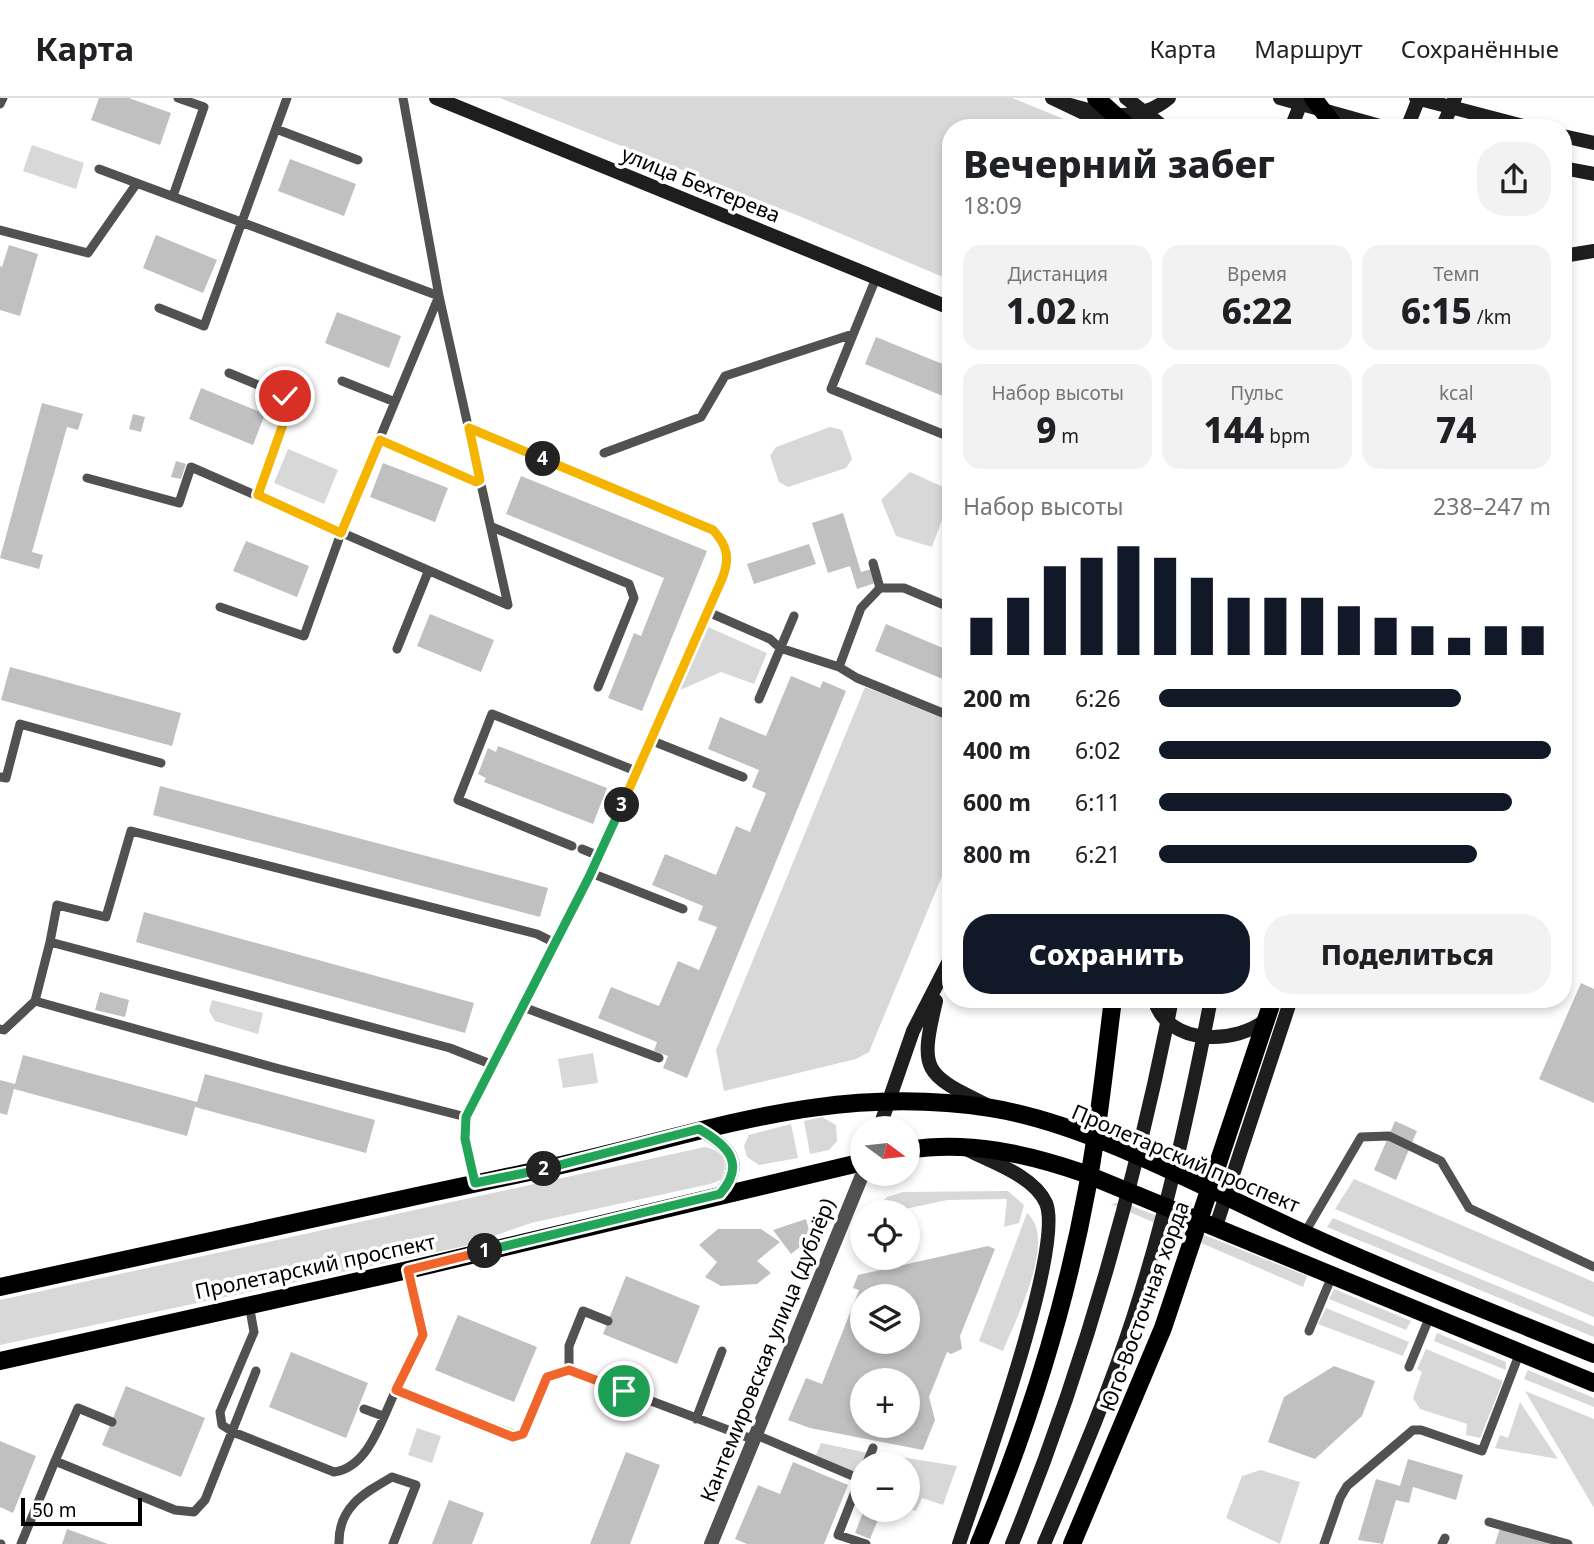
<!DOCTYPE html>
<html lang="ru">
<meta charset="utf-8">
<style>
body{margin:0;font-family:"Noto Sans",sans-serif;background:#f2f2f2;color:#202124;height:100vh;display:flex;flex-direction:column;font-size:26px;white-space:nowrap}
*{box-sizing:border-box;margin:0}
p{font-size:23px;color:#757577}
.icon{flex:none;width:38px;height:38px;fill:none;stroke:currentColor;stroke-width:2;stroke-linecap:round;stroke-linejoin:round}
.map{position:relative;flex:1;overflow:hidden}
.details{position:absolute;left:942px;top:21px;width:630px;height:889px;display:flex;flex-direction:column;background:#fff;border-radius:28px;box-shadow:0 4px 10px #0003}
.details>*{flex:none}
.needle{width:46px;rotate:105deg}
.fabs{position:absolute;left:850px;top:1018px;display:grid;gap:14px}
.fabs a{display:grid;place-items:center;width:70px;height:70px;border-radius:50%;background:#fff;box-shadow:0 4px 10px #0003;font-size:35px}
.scale{position:absolute;left:21px;bottom:18px;width:121px;box-sizing:border-box;padding-left:7px;border:4px solid #000;border-top:0;font-size:19px;line-height:24px;white-space:nowrap;color:#000;-webkit-text-stroke:5px #fff;paint-order:stroke}
.pin{position:absolute;display:grid;place-items:center;width:60px;height:60px;color:#fff;margin:-30px;border:4px solid #fff;border-radius:50%;box-shadow:0 2px 7px #0007}
.km{position:absolute;width:35px;height:35px;margin:-18px;border-radius:50%;background:#222;color:#fff;font-size:19px;line-height:35px;text-align:center}
.round{display:grid;place-items:center;flex:none;width:74px;height:74px;border-radius:28px;background:#f2f2f2}
.headline{display:flex;align-items:center;justify-content:space-between;height:119px;padding:0 21px}
h1{font-size:38px;font-weight:800;line-height:52px}
.metrics{display:grid;grid-template-columns:repeat(3,1fr);gap:10px;height:119px;padding:7px 21px}
.metrics div{display:grid;align-content:center;border-radius:18px;background:#f2f2f2;text-align:center}
.metrics b{font-size:35px;font-weight:800}
.metrics small{font-size:19px;font-weight:400}
.metrics p{font-size:19px}
.chart{height:196px;padding:14px 21px}
.chart p{display:flex;justify-content:space-between}
.chart svg{width:100%;height:126px;margin-top:7px;stroke:#111827;stroke-width:6}
.button{display:flex;gap:14px;margin-top:auto;padding:14px 21px}
.button a{flex:1;height:80px;border-radius:28px;background:#111827;color:#fff;font-size:28px;font-weight:800;line-height:80px;text-align:center}
.button a+a{background:#f2f2f2;color:#202124}
ul{padding:0 21px;list-style:none;font-size:23px}
li{display:grid;grid-template-columns:112px 84px 1fr;align-items:center;height:52px}
li i{height:18px;border-radius:9px;background:#111827}
header{display:flex;align-items:center;gap:42px;box-sizing:border-box;height:98px;padding:0 35px;background:#fff;border-bottom:2px solid #e0e0e0}
header strong{font-size:33px}
nav{display:flex;gap:38px;margin-inline-start:auto;font-size:24px}
.map>svg:first-child{display:block}
.green{fill:#d8d8d8}
.building{fill:#c0c0c0;fill-rule:evenodd}
.lines{fill:none;stroke-linecap:round;stroke-linejoin:round}
.lane{stroke:#515151;stroke-width:9}
.street{stroke:#515151;stroke-width:14}
.secondary{stroke:#1e1e1e;stroke-width:14}
.primary{stroke:#000;stroke-width:18}
.split-1-casing{stroke:#fff;stroke-width:14}
.split-2-casing{stroke:#fff;stroke-width:14}
.split-3-casing{stroke:#fff;stroke-width:14}
.split-4-casing{stroke:#fff;stroke-width:14}
.split-5-casing{stroke:#fff;stroke-width:14}
.split-1{stroke:#f0652b;stroke-width:9}
.split-2{stroke:#22a559;stroke-width:9}
.split-3{stroke:#22a559;stroke-width:9}
.split-4{stroke:#f5b400;stroke-width:9}
.split-5{stroke:#f5b400;stroke-width:9}
.labels{text-anchor:middle;dominant-baseline:central;stroke-width:7;stroke-linejoin:round;paint-order:stroke}
.street-label{font-size:21px;fill:#000;stroke:#fff}
</style>
<header>
<strong>Карта</strong>
<nav><a>Карта</a><a>Маршрут</a><a>Сохранённые</a></nav>
</header>
<div class="map">
<svg width="1594" height="1446" viewBox="0 0 1594 1446">
<rect width="100%" height="100%" fill="#fff"/>
<path class="green" d="M500 0H1012L1086 30H950V182L799 118Z
M32 47 84 65 76 91 23 73Z
M830 329 842 332 852 361 846 370 788 389 779 384 770 358 776 349Z
M288 351 338 372 324 406 274 385Z
M910 374 950 392V401L932 449 896 438 881 402Z
M708 529 767 555 754 586 721 574 678 593Z
M865 589 950 623V759L869 954 856 961 724 993 716 952Z
M212 902 263 915 258 936 215 923 209 913Z
M593 955 598 985 563 990 558 961Z
M822 1019 836 1027 837 1043 829 1052 810 1056 804 1023Z
M791 1026 798 1060 759 1067 747 1059 744 1048 749 1037Z
M705 1049C724 1053 729 1065 721 1082L710 1086 531 1125 465 1148 0 1247V1202Z
M1354 1081 1594 1184V1219L1335 1111Z
M1008 1093 1024 1107 1019 1125 1004 1129 1007 1101 947 1102 887 1115H872L887 1099 903 1094Z
M1122 1104 1307 1178 1303 1189 1111 1106Z
M1027 1115C1058 1141 1015 1222 1003 1253L979 1243Z
M1333 1120 1594 1228V1239L1327 1129Z
M1334 1191 1411 1223 1406 1232 1329 1201Z
M1326 1210 1409 1244 1403 1258 1318 1226Z
M1437 1235 1506 1264V1272L1434 1243Z
M1426 1251 1503 1283 1480 1340 1466 1337 1467 1326 1420 1311 1413 1300 1422 1274 1417 1271Z
M1528 1272 1594 1300V1309L1524 1281Z
M1525 1293 1594 1321V1410Z
M1520 1304 1558 1361 1495 1350 1500 1337 1508 1340Z
M417 1330 441 1338 432 1365 408 1357Z
M821 1345 868 1355 863 1368 858 1366 854 1374 816 1357Z
M876 1355 957 1368 943 1407 922 1400 916 1413 908 1410V1367H870Z
M1261 1372 1300 1384 1280 1446 1226 1420 1242 1378Z"/>
<path class="building" d="M99 0H129L171 15 160 47 91 22Z
M290 61 356 86 344 118 278 93Z
M156 137 217 162 203 195 143 170Z
M9 147 38 156 20 218 0 212V168L2 169Z
M337 214 401 238 389 270 325 245Z
M876 239 950 269V301L865 266Z
M201 290 265 316 253 347 189 321Z
M42 305 83 316 78 332 67 329 32 454 43 457 39 471 0 460Z
M133 316 145 319 141 334 129 331Z
M176 363 186 366 181 381 171 379Z
M383 365 448 390 435 424 370 399Z
M521 378 707 453 642 613 608 600 634 535 641 538 664 480 506 416Z
M843 415 861 474 871 471 875 485 857 491 850 468 828 475 812 425Z
M246 443 309 468 297 499 233 473Z
M809 446 816 466 754 486 747 466Z
M430 516 494 542 481 574 417 548Z
M886 526 950 553V584L875 553Z
M10 569 181 615 172 648 1 602Z
M791 578 820 590 823 583 846 593 687 980 663 970 668 958 654 953 657 944 598 920 611 889 659 908 678 863 699 872 717 829 698 822 703 808 652 787 665 756 716 777 736 728 750 734 766 695 752 689 759 672 708 651 720 619 766 638Z
M498 648 607 690 593 726 484 684 486 680 478 676 488 650 496 654Z
M160 688 548 790 540 819 153 717Z
M144 814 474 905 465 935 136 844Z
M1581 885 1594 891V1005L1539 981Z
M100 894 129 902 125 919 95 912Z
M23 957 197 1004 205 976 375 1022 366 1055 195 1009 187 1038 14 991 7 1017 0 1015V982L15 986Z
M1395 1023 1417 1033 1396 1082 1374 1072Z
M806 1121 811 1140 791 1156 773 1132Z
M718 1131H761L780 1144 757 1163 771 1175 757 1186 721 1188 705 1179 717 1164 699 1147Z
M988 1148 995 1151 960 1238 962 1251 951 1256 947 1254 929 1299 935 1322 923 1352 810 1330 788 1322 806 1280 822 1286 859 1192 853 1190 858 1177ZM863 1199H908V1244H863ZM863 1283H908V1328H863Z
M626 1178 700 1208 677 1266 603 1236Z
M458 1217 537 1249 514 1304 435 1272Z
M291 1254 368 1285 346 1340 269 1309Z
M1334 1268 1375 1283 1362 1318 1315 1361 1268 1344 1284 1299Z
M126 1288 205 1320 181 1379 102 1347Z
M0 1343 36 1358 13 1415 0 1409Z
M626 1354 660 1367 630 1446H590Z
M1408 1361 1463 1377 1456 1402 1413 1389 1409 1405 1396 1402 1383 1446 1358 1442 1376 1381 1400 1388Z
M793 1364 848 1387 824 1446H747L735 1441 758 1387 780 1396Z
M449 1402 484 1415 472 1446H432Z
M864 1412H882L870 1441 855 1435Z
M1500 1430 1550 1445V1446H1495Z
M67 1431 108 1446H62Z"/>
<g class="lines">
<path class="lane" d="M0 6 3 0
M276 31 358 62
M99 71 439 198 345 424 304 538 220 509
M173 98 204 9 178 0
M0 132 88 155 137 85
M876 180 831 291 950 339
M159 210 204 228 287 0
M229 275 292 301 258 397
M342 283 395 304
M469 330 713 432 727 452 728 466 599 758 466 1019 465 1041 475 1085
M380 342 476 384 480 382
M604 355 701 319 725 278 853 236
M87 380 179 405 191 369 508 507 439 198 403 0
M492 429 629 486 634 500 598 589
M873 465 880 490
M708 514 770 541 780 550 839 569 857 580 950 618
M397 551 428 474
M839 569 861 510 880 490H904L942 506 950 502
M759 601 794 518
M650 642 743 679
M0 679 6 680 20 626 161 665
M572 748 458 702 492 616 636 673
M582 751 599 758
M591 775 683 811
M50 844 57 807 106 819 131 733 537 836 555 845
M35 903 50 844 450 950 493 967
M523 909 659 960
M0 931 4 932 35 903 276 970 466 1019
M1304 1136 1361 1039 1389 1038 1441 1063 1469 1110 1594 1169
M408 1172 423 1237 396 1292 518 1338 523 1336 547 1279 569 1272
M249 1206 254 1234 220 1314 222 1327 233 1334 334 1374C369 1370 382 1320 396 1292
M608 1223 583 1213 569 1248V1272L752 1341
M1309 1233 1332 1178
M1409 1269 1430 1218
M364 1311 383 1318
M696 1321 722 1253
M112 1324 78 1310 55 1363 175 1412 194 1414 205 1402 256 1273
M754 1336 860 1381 838 1437 866 1446
M866 1367 873 1350
M1489 1424 1568 1446
M0 1446H1
M21 1446 55 1363
M339 1446C338 1409 364 1395 392 1379L416 1387 393 1446
M1324 1446 1340 1400 1347 1388 1413 1332H1421L1482 1353 1520 1254
M1442 1446 1445 1440"/>
<path class="street" d="M699 1031C727 1047 747 1065 720 1096
M711 1446 863 1075"/>
<path class="secondary" d="M436 0 950 210
M1052 0 1115 30
M1126 0 1165 30
M1280 0 1387 30
M1416 0 1531 30
M1070 7C1105 17 1138 26 1169 0
M1291 30 1303 0
M1407 30 1419 0
M1442 30 1455 0
M1563 38 1594 45
M1563 70 1594 76
M1563 158 1594 153
M1154 901C1167 949 1238 947 1268 920
M936 903C919 974 924 976 987 1007
M879 1031 913 933 950 861
M1216 1128 1291 901
M959 1446C978 1388 1065 1150 1046 1105 1034 1078 992 1064 968 1052
M1012 1446C1084 1269 1135 1089 1172 901
M1044 1446C1076 1371 1109 1295 1134 1217 1167 1114 1190 1008 1211 901"/>
<path class="primary" d="M1096 0 1129 30
M1313 0 1336 30
M908 1052C967 1042 1028 1056 1083 1075L1594 1285
M0 1189C179 1149 359 1110 539 1072 698 1038 824 984 991 1010 1091 1026 1208 1092 1301 1134 1397 1178 1496 1216 1594 1256
M0 1263 408 1172 863 1064
M979 1446C1026 1333 1065 1211 1087 1091 1099 1028 1105 964 1113 901
M1072 1446 1163 1230 1273 901"/>
</g>
<g class="lines">
<defs>
<path id="split-1" d="M485 1153 408 1172 423 1237 396 1292 513 1339 523 1336 547 1279 569 1272 624 1293"/>
<path id="split-2" d="M485 1153 720 1096C747 1065 727 1047 699 1031L544 1071"/>
<path id="split-3" d="M544 1071 475 1085 465 1041 466 1019 589 779 622 707"/>
<path id="split-4" d="M543 361 713 432C728 448 730 461 722 481L622 707"/>
<path id="split-5" d="M285 298 292 301 258 397 341 435 380 342 476 384 480 382 469 330 543 361"/>
</defs>
<use href="#split-1" class="split-1-casing"/>
<use href="#split-2" class="split-2-casing"/>
<use href="#split-3" class="split-3-casing"/>
<use href="#split-4" class="split-4-casing"/>
<use href="#split-5" class="split-5-casing"/>
<use href="#split-1" class="split-1"/>
<use href="#split-2" class="split-2"/>
<use href="#split-3" class="split-3"/>
<use href="#split-4" class="split-4"/>
<use href="#split-5" class="split-5"/>
</g>
<g class="labels">
<g class="street-label">
<text transform="translate(701 86) rotate(22)">улица Бехтерева</text>
<text transform="translate(1186 1060) rotate(23)">Пролетарский проспект</text>
<text transform="translate(315 1168) rotate(-12)">Пролетарский проспект</text>
<text transform="translate(1144 1208) rotate(-70)">Юго-Восточная хорда</text>
<text transform="translate(767 1252) rotate(-68)">Кантемировская улица (дублёр)</text>
</g>
</g>
</svg>
<div class="fabs">
<a><svg class="needle" viewBox="-14 -14 28 28"><path d="M0-13l5 13h-10z" fill="#e53935"/><path d="M0 13l5-13h-10z" fill="#757577"/></svg></a>
<a><svg class="icon" aria-label="locate" viewBox="0 0 24 24"><circle cx="12" cy="12" r="6"/><path d="M12 2v4M12 18v4M2 12h4M18 12h4"/></svg></a>
<a><svg class="icon" aria-label="layers" viewBox="0 0 24 24"><path d="M12 4l9 5-9 5-9-5zM3 14l9 5 9-5"/></svg></a>
<a>+</a>
<a>−</a>
</div>
<div class="scale">50 m</div>
<div class="pin" style="left:624px;top:1293px;background:#1e9e55"><svg class="icon" aria-label="arrive" viewBox="0 0 24 24"><path d="M6 21V4h12l-3 4 3 4H6"/></svg></div>
<div class="pin" style="left:285px;top:298px;background:#d93025"><svg class="icon" aria-label="check" viewBox="0 0 24 24"><path d="M5 12l5 5 9-10"/></svg></div>
<b class="km" style="left:485px;top:1153px">1</b>
<b class="km" style="left:544px;top:1071px">2</b>
<b class="km" style="left:622px;top:707px">3</b>
<b class="km" style="left:543px;top:361px">4</b>
<section class="details">
<div class="headline"><div><h1>Вечерний забег</h1><p>18:09</p></div><a class="round"><svg class="icon" aria-label="share" viewBox="0 0 24 24"><path d="M12 15V3M7 8l5-5 5 5M5 13v7h14v-7"/></svg></a></div>
<div class="metrics">
<div><p>Дистанция</p><b>1.02<small> km</small></b></div>
<div><p>Время</p><b>6:22</b></div>
<div><p>Темп</p><b>6:15<small> /km</small></b></div>
</div>
<div class="metrics">
<div><p>Набор высоты</p><b>9<small> m</small></b></div>
<div><p>Пульс</p><b>144<small> bpm</small></b></div>
<div><p>kcal</p><b>74</b></div>
</div>
<div class="chart"><p><span>Набор высоты</span>238–247 m</p>
<svg viewBox="0 0 160 44" preserveAspectRatio="none"><path d="M5 44V31M15 44V24M25 44V13M35 44V10M45 44V6M55 44V10M65 44V17M75 44V24M85 44V24M95 44V24M105 44V27M115 44V31M125 44V34M135 44V38M145 44V34M155 44V34"/></svg>
</div>
<ul>
<li><b>200 m</b>6:26<i style="width:77%"></i></li>
<li><b>400 m</b>6:02<i style="width:100%"></i></li>
<li><b>600 m</b>6:11<i style="width:90%"></i></li>
<li><b>800 m</b>6:21<i style="width:81%"></i></li>
</ul>
<div class="button"><a>Сохранить</a><a>Поделиться</a></div>
</section>
</div>
